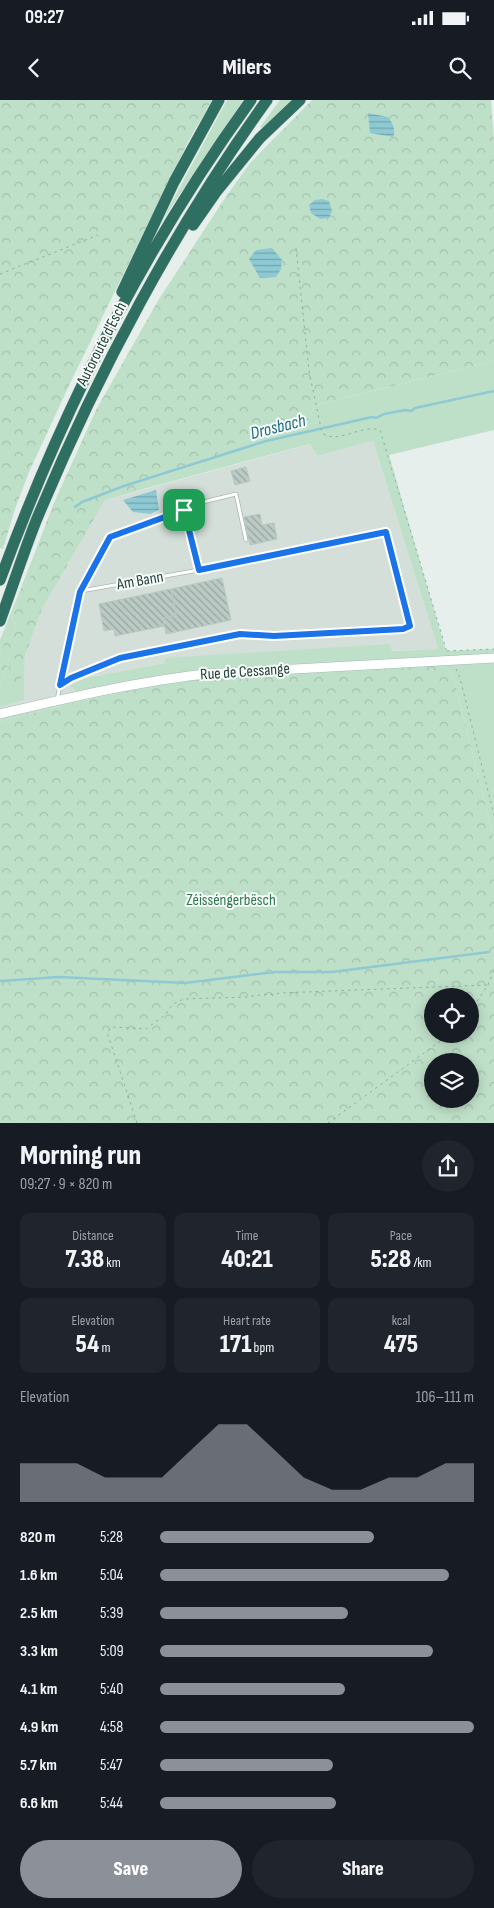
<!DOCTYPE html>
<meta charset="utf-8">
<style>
body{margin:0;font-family:"Sofia Sans Condensed",sans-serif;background:#20242c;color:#f1f3f6;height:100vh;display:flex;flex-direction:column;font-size:19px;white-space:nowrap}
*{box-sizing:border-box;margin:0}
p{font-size:16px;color:#9ea1a6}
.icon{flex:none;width:28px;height:28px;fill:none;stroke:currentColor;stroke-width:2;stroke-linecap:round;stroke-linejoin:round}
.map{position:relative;height:1023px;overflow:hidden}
.details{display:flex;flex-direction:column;background:#171b24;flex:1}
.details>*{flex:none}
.buttons{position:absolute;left:424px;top:888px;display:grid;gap:10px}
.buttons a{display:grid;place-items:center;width:55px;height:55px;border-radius:50%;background:#171b24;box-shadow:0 2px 12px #0003;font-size:25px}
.pin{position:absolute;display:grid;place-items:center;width:42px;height:42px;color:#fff;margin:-21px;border-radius:10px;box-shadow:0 2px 8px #0006}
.round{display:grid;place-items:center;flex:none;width:52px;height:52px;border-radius:26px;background:#20242c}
.overview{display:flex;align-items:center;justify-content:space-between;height:85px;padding:0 20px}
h1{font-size:28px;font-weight:800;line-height:38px}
.figures{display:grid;grid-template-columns:repeat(3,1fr);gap:8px;height:85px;padding:5px 20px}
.figures div{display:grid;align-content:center;border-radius:10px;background:#20242c;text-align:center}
.figures b{font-size:25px;font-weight:800}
.figures small{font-size:14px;font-weight:400}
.figures p{font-size:14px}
.chart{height:140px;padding:10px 20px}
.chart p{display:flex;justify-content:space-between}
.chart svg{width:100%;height:90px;margin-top:5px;fill:#8c9099;opacity:.7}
.action{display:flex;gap:10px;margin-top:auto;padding:10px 20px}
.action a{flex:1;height:58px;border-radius:30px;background:#8c9099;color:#fff;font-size:20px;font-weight:800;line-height:58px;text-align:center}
.action a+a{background:#20242c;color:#f1f3f6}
ul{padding:0 20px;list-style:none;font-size:16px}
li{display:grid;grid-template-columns:80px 60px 1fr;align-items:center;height:38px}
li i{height:12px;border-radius:6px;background:#8c9099}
.status{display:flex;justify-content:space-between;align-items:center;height:35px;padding:0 25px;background:#171b24;direction:ltr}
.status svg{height:14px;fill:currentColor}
header{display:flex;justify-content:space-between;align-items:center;height:65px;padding:0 20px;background:#171b24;font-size:22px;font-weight:800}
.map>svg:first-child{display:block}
.built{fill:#d4dfda}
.grass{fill:#bfe0c8}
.forest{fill:url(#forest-crowns);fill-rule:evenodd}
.water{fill:url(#water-rules)}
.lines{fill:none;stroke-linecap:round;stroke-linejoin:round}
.stream{stroke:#8ec9d4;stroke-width:2.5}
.building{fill:url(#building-back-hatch);stroke:#b8c9c2}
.lane-casing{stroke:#a8b8b2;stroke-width:4.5}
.secondary-casing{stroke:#a4bbb3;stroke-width:10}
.highway-casing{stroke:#c2cac8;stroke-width:12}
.path{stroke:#86b3a5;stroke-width:1;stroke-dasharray:2.5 4;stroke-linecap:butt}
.lane{stroke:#fff;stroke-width:3}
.secondary{stroke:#fff;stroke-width:9}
.highway{stroke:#2f6f62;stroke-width:11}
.route-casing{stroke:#fff;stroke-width:10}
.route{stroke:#1a73e8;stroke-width:6}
.labels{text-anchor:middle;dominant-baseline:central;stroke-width:4;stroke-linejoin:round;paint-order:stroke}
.street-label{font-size:16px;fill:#24423a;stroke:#f7fbf9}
.park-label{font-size:16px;fill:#2d7a4b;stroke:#f7fbf9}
.water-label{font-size:18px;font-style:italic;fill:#1c6f80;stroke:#f7fbf9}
</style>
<div class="status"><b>09:27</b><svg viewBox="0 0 49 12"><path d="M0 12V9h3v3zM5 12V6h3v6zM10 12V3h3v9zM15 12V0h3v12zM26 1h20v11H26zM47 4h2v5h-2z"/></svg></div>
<header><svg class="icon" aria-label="back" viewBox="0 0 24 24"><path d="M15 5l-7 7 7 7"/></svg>Milers<svg class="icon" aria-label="search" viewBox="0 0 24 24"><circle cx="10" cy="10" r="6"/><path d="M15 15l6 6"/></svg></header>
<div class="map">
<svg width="494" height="1023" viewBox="0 0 494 1023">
<defs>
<pattern id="forest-crowns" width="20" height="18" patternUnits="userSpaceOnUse" patternTransform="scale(1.25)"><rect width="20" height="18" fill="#bfe0c8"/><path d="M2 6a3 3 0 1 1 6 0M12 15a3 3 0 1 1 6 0" fill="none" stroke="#a4c1ad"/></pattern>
<pattern id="water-rules" width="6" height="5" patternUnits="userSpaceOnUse" patternTransform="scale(1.25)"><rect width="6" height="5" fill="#8ec9d4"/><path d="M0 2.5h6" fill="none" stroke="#74a5ad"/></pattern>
<pattern id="building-back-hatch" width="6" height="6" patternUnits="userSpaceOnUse" patternTransform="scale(1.25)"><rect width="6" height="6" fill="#bbcac4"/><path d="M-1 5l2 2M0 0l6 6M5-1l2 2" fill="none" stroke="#98a6a0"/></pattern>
</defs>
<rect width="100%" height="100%" fill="#e6efeb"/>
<path class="built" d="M373 341 438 549 165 558V563L85 578 81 595 0 614V607L24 600 25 556 42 509 105 400 311 344 317 356Z"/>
<path class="grass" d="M227 0H243L160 124Z
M280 0H294L264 29 260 27Z
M494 261V330L389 355 446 551 494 549V739L454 579 444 564 164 583 85 600 0 621V614L81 594 70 586 85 578 165 563V558L389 544 392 551 438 549 373 341 317 356 310 344 147 388 151 379 219 359 217 349 308 321 315 305Z
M34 455 39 457 34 471 21 489 12 518 16 526 10 540 6 538 0 554V540Z
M25 556 24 600 0 607V587L8 563 18 589Z"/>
<path class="forest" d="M0 0H212L189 40 73 277 29 372 15 409 3 449 0 448Z
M312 0H491L494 40V261L315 305 308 321 217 349 220 359 151 379 147 388 105 400 42 509 25 556 19 589 14 590 8 564 0 587V554L6 538 10 539 16 526 12 518 21 489 34 471 39 457 34 455 53 405 96 310 159 199 225 98 250 63Z
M444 564 454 579 494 739V1023H0V621L85 600 164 583 205 578ZM432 896H470V934H432ZM432 961H470V999H432Z"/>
<path class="water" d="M368 13 388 17C393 24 396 29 393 37L370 33Z
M322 99 329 101 332 111 329 118 320 119 311 113 309 105 315 100Z
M272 148 282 160 281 169 276 177 260 178 249 159 256 150Z
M156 390 159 410 150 414 133 412 123 400Z"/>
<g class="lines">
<path class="stream" d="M75 407 82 402 124 386 266 341 372 317 376 318 384 314 405 310 411 311 415 308 494 291
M0 881 59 877 185 883 275 872H332L489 852"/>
</g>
<path class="building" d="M246 367 250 381 235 385 231 371Z
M260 414 262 425 274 423 277 439 250 445 244 417Z
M222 478 231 520 166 534 163 518 176 515 171 489Z
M171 489 176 515 163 518 164 526 115 536 114 529 104 531 99 504Z"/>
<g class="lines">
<defs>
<path id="lane" d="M184 410 203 402 236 394 246 440
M81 491 199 470
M57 600 77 504 86 479 109 437 184 410 199 470 386 432 410 526 403 529 274 536 240 534 120 558 71 578 60 585"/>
<path id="secondary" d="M0 614C68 598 135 582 205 574L494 558"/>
<path id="highway" d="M193 125 216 92 260 38 300 0
M122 192 174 82 219 0
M0 480C62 311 145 146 251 0
M0 521C12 488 23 454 36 421 96 276 175 127 267 0"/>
</defs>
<use href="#lane" class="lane-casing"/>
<use href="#secondary" class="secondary-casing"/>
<use href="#highway" class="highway-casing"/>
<path class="path" d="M296 148 309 271 322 333C338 345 360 324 380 330L447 552
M0 174 98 135
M447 551 494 549
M456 569 460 578 494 715
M470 912 488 885 494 870
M137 1023 107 932 112 927 146 929 165 915 173 904 184 899 246 897 268 894 274 895 279 893 488 885
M328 1023 450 934"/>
<use href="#lane" class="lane"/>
<use href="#secondary" class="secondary"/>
<use href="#highway" class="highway"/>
</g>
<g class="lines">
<defs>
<path id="route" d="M184 410 199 470 386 432 410 526 403 529 274 536 240 534 120 558 71 578 60 585 80 492 110 437Z"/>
</defs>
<use href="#route" class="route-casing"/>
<use href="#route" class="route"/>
</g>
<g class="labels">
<g class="street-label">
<text transform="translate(102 244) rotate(-63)">Autoroute d'Esch</text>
<text transform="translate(140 481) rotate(-10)">Am Bann</text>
<text transform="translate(245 572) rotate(-4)">Rue de Cessange</text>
</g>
<g class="park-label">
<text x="231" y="800">Zéisséngerbësch</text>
</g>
<g class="water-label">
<text transform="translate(278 327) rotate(-14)">Drosbach</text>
</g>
</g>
</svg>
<div class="buttons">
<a><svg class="icon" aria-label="locate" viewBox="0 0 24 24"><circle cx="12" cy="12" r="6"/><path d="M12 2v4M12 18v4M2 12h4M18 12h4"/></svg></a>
<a><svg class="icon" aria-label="layers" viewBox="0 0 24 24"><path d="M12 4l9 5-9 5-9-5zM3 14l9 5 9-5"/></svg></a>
</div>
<div class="pin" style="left:184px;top:410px;background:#1e9e55"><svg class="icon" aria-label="arrive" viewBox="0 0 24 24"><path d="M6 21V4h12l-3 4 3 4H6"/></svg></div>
</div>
<section class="details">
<div class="overview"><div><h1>Morning run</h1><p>09:27 · 9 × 820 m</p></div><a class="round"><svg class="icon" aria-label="share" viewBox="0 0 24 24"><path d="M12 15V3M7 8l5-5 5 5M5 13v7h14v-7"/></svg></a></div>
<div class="figures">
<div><p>Distance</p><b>7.38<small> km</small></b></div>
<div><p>Time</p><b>40:21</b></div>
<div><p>Pace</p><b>5:28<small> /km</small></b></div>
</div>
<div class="figures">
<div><p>Elevation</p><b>54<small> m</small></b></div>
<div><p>Heart rate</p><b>171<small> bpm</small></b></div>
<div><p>kcal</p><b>475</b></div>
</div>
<div class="chart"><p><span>Elevation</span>106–111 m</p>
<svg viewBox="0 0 160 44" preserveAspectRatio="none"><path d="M0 44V25L10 25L20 25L30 32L40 32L50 32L60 19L70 6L80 6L90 19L100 32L110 38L120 38L130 32L140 32L150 25L160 25V44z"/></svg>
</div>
<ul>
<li><b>820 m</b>5:28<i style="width:68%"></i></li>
<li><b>1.6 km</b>5:04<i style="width:92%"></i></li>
<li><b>2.5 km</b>5:39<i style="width:60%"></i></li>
<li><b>3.3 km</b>5:09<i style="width:87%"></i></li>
<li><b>4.1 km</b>5:40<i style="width:59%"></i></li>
<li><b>4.9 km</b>4:58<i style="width:100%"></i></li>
<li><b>5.7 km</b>5:47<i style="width:55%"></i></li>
<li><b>6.6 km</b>5:44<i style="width:56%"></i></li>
</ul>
<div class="action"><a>Save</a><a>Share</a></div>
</section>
